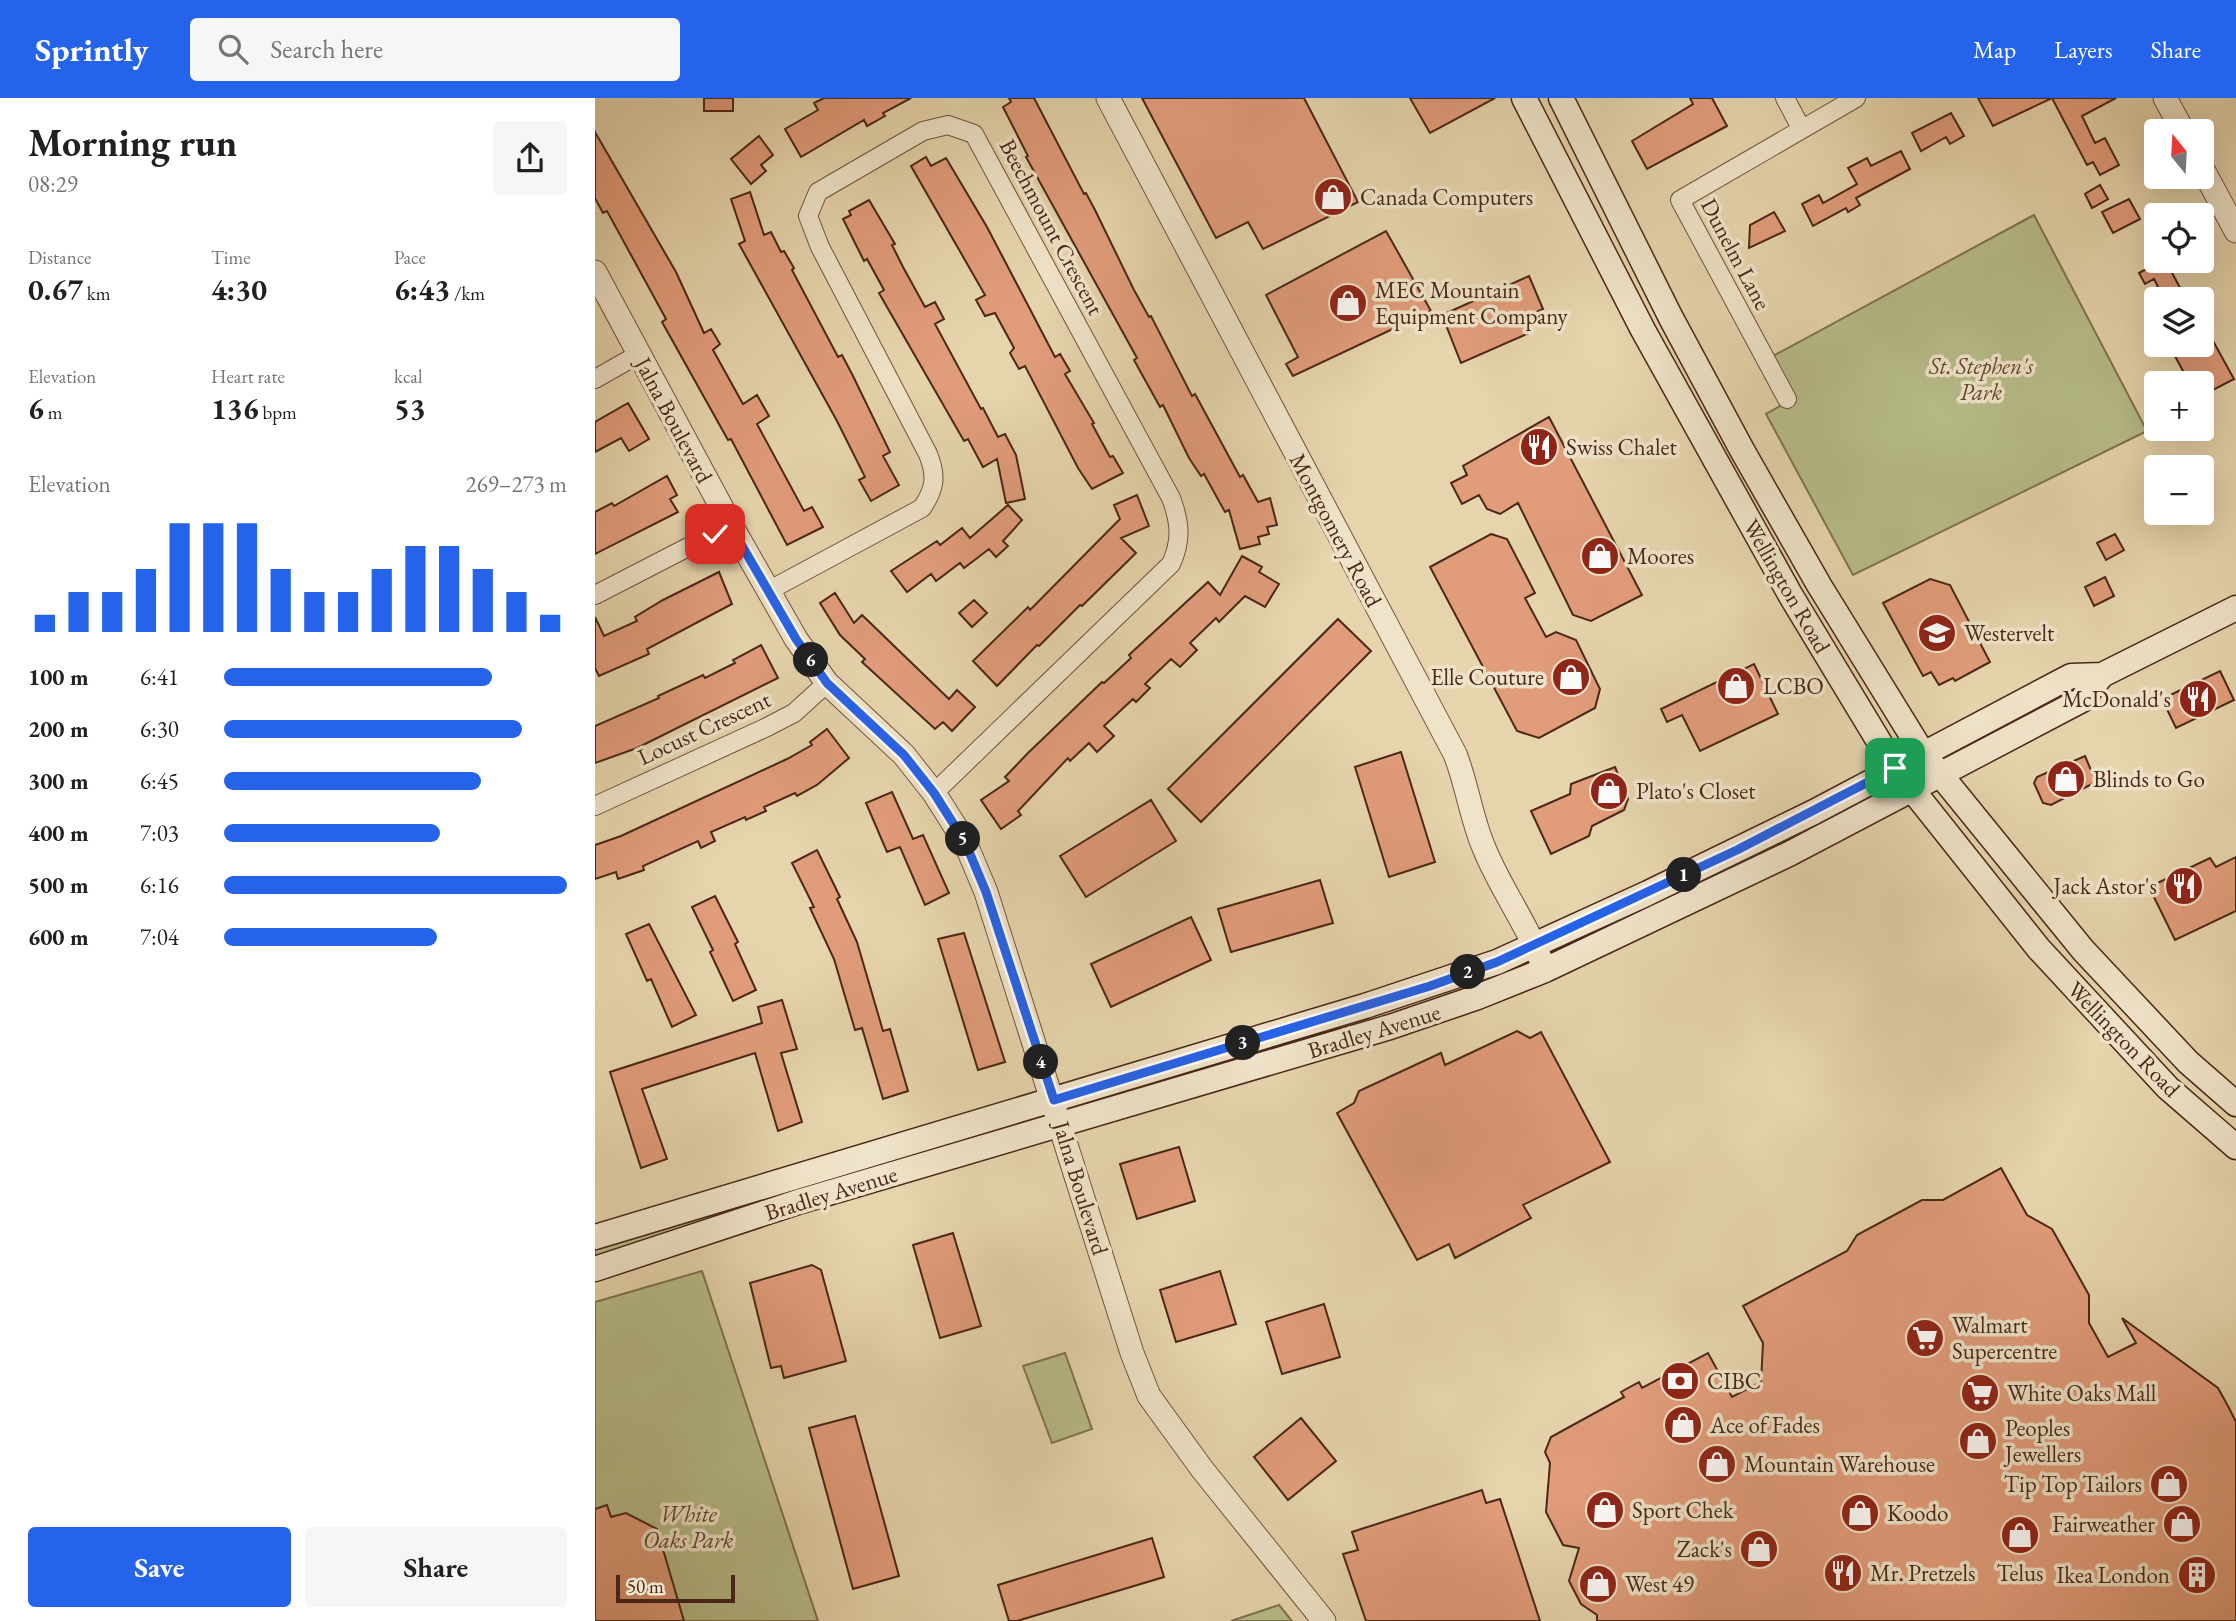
<!DOCTYPE html>
<meta charset="utf-8">
<style>
body{margin:0;font-family:"EB Garamond",serif;background:#f6f6f6;color:#202124;height:100vh;display:flex;flex-direction:column;font-size:26px;white-space:nowrap}
*{box-sizing:border-box;margin:0}
p{font-size:23px;color:#757577}
.icon{flex:none;width:38px;height:38px;fill:none;stroke:currentColor;stroke-width:2;stroke-linecap:round;stroke-linejoin:round}
.map{position:relative;flex:1;overflow:hidden}
.details{display:flex;flex-direction:column;background:#fff;width:595px}
.details>*{flex:none}
.needle{width:46px;rotate:342deg}
.controls{position:absolute;left:1549px;top:21px;display:grid;gap:14px}
.controls a{display:grid;place-items:center;width:70px;height:70px;border-radius:7px;background:#fff;box-shadow:0 7px 28px #0002;font-size:35px}
.scale{position:absolute;left:21px;bottom:18px;width:119px;box-sizing:border-box;padding-left:7px;border:4px solid #4a2717;border-top:0;font-size:19px;line-height:24px;white-space:nowrap;color:#4a2717;-webkit-text-stroke:5px #efe3c9;paint-order:stroke}
.pin{position:absolute;display:grid;place-items:center;width:60px;height:60px;color:#fff;margin:-30px;border-radius:14px;box-shadow:0 4px 10px #0006}
.km{position:absolute;width:35px;height:35px;margin:-18px;border-radius:50%;background:#222;color:#fff;font-size:19px;line-height:35px;text-align:center}
.round{display:grid;place-items:center;flex:none;width:74px;height:74px;border-radius:7px;background:#f6f6f6}
.summary{display:flex;align-items:center;justify-content:space-between;height:119px;padding:0 28px}
h1{font-size:38px;font-weight:700;line-height:52px}
.figures{display:grid;grid-template-columns:repeat(3,1fr);gap:10px;height:119px;padding:7px 28px}
.figures div{display:grid;align-content:center}
.figures b{font-size:30px;font-weight:700}
.figures small{font-size:19px;font-weight:400}
.figures p{font-size:19px}
.chart{height:196px;padding:14px 28px}
.chart p{display:flex;justify-content:space-between}
.chart svg{width:100%;height:126px;margin-top:7px;stroke:#2563eb;stroke-width:6}
.action{display:flex;gap:14px;margin-top:auto;padding:14px 28px}
.action a{flex:1;height:80px;border-radius:7px;background:#2563eb;color:#fff;font-size:28px;font-weight:700;line-height:80px;text-align:center}
.action a+a{background:#f6f6f6;color:#202124}
ul{padding:0 28px;list-style:none;font-size:23px}
li{display:grid;grid-template-columns:112px 84px 1fr;align-items:center;height:52px}
li i{height:18px;border-radius:9px;background:#2563eb}
header{display:flex;align-items:center;gap:42px;box-sizing:border-box;height:98px;padding:0 35px;background:#2563eb;color:#fff}
header strong{font-size:33px}
nav{display:flex;gap:38px;margin-inline-start:auto;font-size:24px}
.search{width:490px;height:63px;background:#f6f6f6;display:flex;align-items:center;gap:18px;box-sizing:border-box;padding:0 24px;border-radius:7px;color:#757577;font-size:26px}
main{display:flex;flex:1;min-height:0}
.map>svg:first-child{display:block}
.green{fill:#b6bc88;stroke:#807250;stroke-width:2}
.building{fill:#e19c7a;stroke:#4a2717;stroke-width:2}
.lines{fill:none;stroke-linecap:round;stroke-linejoin:round}
.minor-casing{stroke:#71523c;stroke-width:20}
.tertiary-casing{stroke:#71523c;stroke-width:25}
.secondary-casing{stroke:#4a2717;stroke-width:27}
.minor{stroke:#efe3c9;stroke-width:18}
.tertiary{stroke:#efe3c9;stroke-width:23}
.secondary{stroke:#efe3c9;stroke-width:24}
.route-casing{stroke:#fff;stroke-width:14}
.route{stroke:#2563eb;stroke-width:9}
.labels{text-anchor:middle;dominant-baseline:central;stroke-width:7;stroke-linejoin:round;paint-order:stroke}
.poi-label{font-size:23px;fill:#4a2717;stroke:#efe3c9;text-anchor:start}
.street-label{font-size:23px;fill:#4a2717;stroke:#efe3c9}
.park-label{font-size:23px;font-style:italic;fill:#60452e;stroke:#efe3c9}
</style>
<header>
<strong>Sprintly</strong>
<div class="search"><svg class="icon" aria-label="search" viewBox="0 0 24 24"><circle cx="10" cy="10" r="6"/><path d="M15 15l6 6"/></svg>Search here</div>
<nav><a>Map</a><a>Layers</a><a>Share</a></nav>
</header>
<main>
<section class="details">
<div class="summary"><div><h1>Morning run</h1><p>08:29</p></div><a class="round"><svg class="icon" aria-label="share" viewBox="0 0 24 24"><path d="M12 15V3M7 8l5-5 5 5M5 13v7h14v-7"/></svg></a></div>
<div class="figures">
<div><p>Distance</p><b>0.67<small> km</small></b></div>
<div><p>Time</p><b>4:30</b></div>
<div><p>Pace</p><b>6:43<small> /km</small></b></div>
</div>
<div class="figures">
<div><p>Elevation</p><b>6<small> m</small></b></div>
<div><p>Heart rate</p><b>136<small> bpm</small></b></div>
<div><p>kcal</p><b>53</b></div>
</div>
<div class="chart"><p><span>Elevation</span>269–273 m</p>
<svg viewBox="0 0 160 44" preserveAspectRatio="none"><path d="M5 44V38M15 44V30M25 44V30M35 44V22M45 44V6M55 44V6M65 44V6M75 44V22M85 44V30M95 44V30M105 44V22M115 44V14M125 44V14M135 44V22M145 44V30M155 44V38"/></svg>
</div>
<ul>
<li><b>100 m</b>6:41<i style="width:78%"></i></li>
<li><b>200 m</b>6:30<i style="width:87%"></i></li>
<li><b>300 m</b>6:45<i style="width:75%"></i></li>
<li><b>400 m</b>7:03<i style="width:63%"></i></li>
<li><b>500 m</b>6:16<i style="width:100%"></i></li>
<li><b>600 m</b>7:04<i style="width:62%"></i></li>
</ul>
<div class="action"><a>Save</a><a>Share</a></div>
</section>
<div class="map">
<svg width="1641" height="1523" viewBox="0 0 1641 1523">
<rect width="100%" height="100%" fill="#e6d4ac"/>
<filter id="stains"><feTurbulence type="fractalNoise" baseFrequency=".00286" numOctaves="4"/><feColorMatrix values="0 0 0 0 .2 0 0 0 0 .09 0 0 0 0 .02 0 0 0 .5 -.17"/></filter>
<radialGradient id="worn" r=".72"><stop offset=".6" stop-color="#630" stop-opacity="0"/><stop offset="1" stop-color="#630" stop-opacity=".3"/></radialGradient>
<path class="green" d="M1439 117 1552 333 1258 477 1171 316 1201 299 1178 258Z
M200 1091 0 1162V1150Z
M107 1173 223 1523H0V1204Z
M470 1255 497 1331 457 1345 428 1268Z
M684 1507 697 1523H636Z"/>
<path class="building" d="M109 0H138V13H109Z
M229 0H316L288 15 290 18 272 28 269 22 206 59 190 31 223 12 219 5Z
M414 0H439L489 96 491 95 500 112 539 192 554 219 556 218 597 298 600 296 645 379 648 377 663 404 675 400 682 427 672 429 674 436 663 439 665 446 645 451 634 412 630 414 609 376 606 378 594 360 568 307 565 309 539 262 542 260 431 59 433 58 408 9 416 4Z
M547 0H709L763 104 668 151 653 124 621 140Z
M815 0H900L835 35Z
M1095 0H1117L1132 28 1052 71 1037 43 1098 6Z
M1383 0H1521L1487 18 1500 45 1510 40 1524 67 1505 77 1498 64 1492 67 1457 0 1398 28Z
M1356 15 1369 38 1355 46 1351 39 1326 53 1317 35Z
M0 34 81 174 109 235 116 231 125 246 118 252 148 306 162 297 174 318 162 326 209 413 217 409 228 429 192 447 136 341 133 342 67 224 71 221 12 113 8 115 0 100Z
M164 38 178 57 166 67 171 73 156 86 136 61Z
M1306 53 1315 71 1261 100 1265 107 1253 114 1251 110 1218 128 1207 106 1224 97 1228 105 1262 86 1253 70 1272 60 1276 68Z
M331 59 336 68 351 60 392 129 460 259 465 256 475 273 470 276 499 325 497 326 515 359 518 358 528 375 497 391 483 370 430 268 424 271 415 255 419 250 400 215 390 218 381 202 390 197 316 68Z
M1505 87 1513 101 1497 110 1490 96Z
M155 94 169 137 176 134 186 154 189 153 199 170 197 172 243 259 247 257 257 276 295 354 288 358 304 387 276 403 264 382 270 379 242 323 144 146 150 143 136 101Z
M1534 101 1545 121 1518 135 1507 114Z
M274 102 300 146 297 147 308 169 330 209 340 204 349 221 340 226 386 311 388 310 403 339 410 336 421 357 430 401 411 405 402 361 388 369 373 341 369 343 284 195 289 192 272 161 269 163 248 121 256 117 254 113Z
M1179 114 1190 133 1154 150 1155 127Z
M791 133 836 213 698 278 691 266 703 259 671 197Z
M1557 163H1595L1576 173 1589 197 1582 201H1569L1559 181 1550 186 1544 175 1559 167Z
M934 178 948 211 928 220 934 235 866 265 847 217Z
M1606 221 1639 281 1618 292 1615 287 1611 289 1606 277 1594 284 1574 247H1606Z
M33 305 54 341 34 353 26 340 0 354V324Z
M954 319 1047 497 996 523 978 517 923 405 905 416 892 411 884 397 867 406 856 385 872 377 868 368Z
M72 378 82 397 75 401 83 414 0 456V414L17 405 19 408Z
M542 397 554 428 526 440 541 455 487 508 485 507 444 548 442 547 402 588 378 563 433 509 435 512 525 421 519 407Z
M413 407 427 422 408 443 413 448 401 459 394 451 369 470 365 465 341 483 336 476 312 494 296 473 342 443 345 447 367 430 375 440Z
M896 436 912 441 940 495 930 500 951 539 961 534 981 542 1005 591 1000 610 944 640 922 633 835 469Z
M1520 436 1529 452 1511 462 1502 445Z
M647 458 667 469 664 474 684 486 670 509 650 498 624 524 621 520 595 545 602 552 585 569 576 561 550 586 555 590 541 604 538 601 509 628 519 638 502 654 494 645 475 663 473 660 423 713 426 717 406 731 386 702 414 683 410 679 433 655 507 584 509 585 536 560 534 557 613 484 625 497Z
M124 474 137 506 52 551 54 556 4 578 0 570V519L9 538 42 523 40 519 68 502Z
M1510 479 1519 498 1499 508 1490 489Z
M1335 481 1355 487 1395 564 1360 583 1358 580 1344 587 1336 574 1328 578 1288 505Z
M240 495 259 525 267 517 354 601 362 592 380 609 357 633 348 624 340 631 267 564 270 561 245 537 225 505Z
M379 502 392 515 377 529 364 515Z
M743 521 776 553 606 724 573 691Z
M166 547 183 580 42 650 0 665V628L64 600 63 598 108 577 110 580 140 565 138 562Z
M1159 566 1183 616 1105 653 1087 617 1072 624 1066 611Z
M1625 573 1639 602 1581 630 1567 601Z
M232 631 254 660 222 687 202 698 200 695 169 709 171 713 151 722 150 719 116 734 120 743 106 750 103 743 48 768 49 772 23 781 21 774 0 781V747L26 738 192 661 217 647 215 644Z
M806 654 840 764 794 779 760 669Z
M1490 658 1501 684 1456 707 1448 705 1439 685 1442 679Z
M1020 669 1033 701 1029 712 997 728 994 738 956 756 936 713 975 696 976 686Z
M297 694 318 741 328 737 354 795 330 807 305 749 292 754 271 705Z
M556 702 581 743 491 799 465 758Z
M222 752 245 799 242 801 262 844 288 933 295 931 313 993 288 1001 267 930 260 932 239 861 215 810 219 809 197 765Z
M1641 759V813L1580 842 1554 789 1615 760 1621 769Z
M725 782 738 825 636 854 623 811Z
M120 798 143 844 140 846 161 892 138 903 115 854 118 852 97 809Z
M596 819 616 862 516 909 496 866Z
M54 826 101 917 77 929 56 881 52 883 31 836Z
M369 835 410 964 383 972 343 841Z
M187 902 202 951 186 955 207 1024 183 1033 160 955 47 991 72 1061 46 1070 15 974 167 925 163 909Z
M922 933 935 940 946 934 1015 1064 928 1107 936 1120 860 1160 854 1146 822 1162 742 1015 759 1005 764 993 846 955 850 967Z
M584 1049 600 1103 542 1121 525 1066Z
M1406 1070 1432 1117 1457 1131 1494 1197V1225L1513 1259 1541 1245 1527 1220 1623 1290 1634 1310 1641 1324V1523H1002V1517L986 1506 974 1483 984 1450 968 1447 951 1414 955 1365 950 1354 956 1339 1029 1299 1026 1294 1033 1290 1044 1284 1047 1290 1113 1255 1137 1299 1166 1284 1168 1245 1148 1208 1252 1153 1262 1137 1327 1102H1348Z
M358 1135 386 1228 345 1240 318 1147Z
M217 1167 226 1172 251 1263 189 1280 186 1268 176 1270 155 1185Z
M625 1173 641 1226 581 1244 565 1192Z
M729 1206 745 1259 687 1276 671 1224Z
M260 1318 304 1478 258 1491 214 1330Z
M706 1320 741 1363 693 1402 659 1359Z
M887 1392 891 1405 905 1401 945 1523H771L748 1456 763 1452 757 1434Z
M12 1407 16 1419 31 1415 62 1431 89 1523H0V1411Z
M557 1440 569 1479 422 1523H414L403 1487Z"/>
<g class="lines">
<defs>
<path id="minor" d="M1190 0 1206 30
M0 281 44 256
M1192 301 1085 102 1261 0
M173 493 327 410C340 391 342 378 333 356L225 149 213 118 223 94 328 33 353 27 379 36 576 400C585 424 587 442 576 466L339 695
M0 497 136 427
M0 708 170 630 199 615 232 585"/>
<path id="tertiary" d="M513 0 860 656C872 686 876 720 889 750 906 792 934 829 950 872
M1570 0 1588 33
M1606 68 1641 133
M0 174 136 427 201 541 232 585 309 657 339 695 370 744 391 794 537 1255 554 1298 607 1371 729 1523"/>
<path id="secondary" d="M929 0 1048 232 1196 498 1300 670 1444 851 1573 990 1641 1049
M966 0 1076 220 1147 352 1224 487 1327 654 1488 852 1593 964 1641 1006
M0 1139 770 908 902 864 1053 795 1219 714 1476 578 1507 577
M0 1171 206 1103 795 929 880 900 950 872 1194 756 1487 602 1507 577 1641 510"/>
</defs>
<use href="#minor" class="minor-casing"/>
<use href="#tertiary" class="tertiary-casing"/>
<use href="#secondary" class="secondary-casing"/>
<use href="#minor" class="minor"/>
<use href="#tertiary" class="tertiary"/>
<use href="#secondary" class="secondary"/>
</g>
<g class="lines">
<defs>
<path id="route" d="M120 436 135 427 201 541 232 585 309 657 339 695 370 744 391 794 459 1002 835 888 902 864 1142 752 1300 670"/>
</defs>
<use href="#route" class="route-casing"/>
<use href="#route" class="route"/>
</g>
<defs>
<symbol id="shop-disc" viewBox="-11 -11 22 22"><circle r="9.5" fill="#8f2418" stroke="#efe3c9"/><path d="M-5-2.5h2.3a2.7 3.5 0 0 1 5.4 0H5L5.5 6h-11ZM-1.5-2.5h3a1.5 2.3 0 0 0-3 0Z" fill="#fff"/></symbol>
<symbol id="restaurant-disc" viewBox="-11 -11 22 22"><circle r="9.5" fill="#8f2418" stroke="#efe3c9"/><path d="M-5-6h1v4h1v-4h1v4h1v-4h1v5L-1.5 .5V6h-2V.5L-5-1ZM5-6V6H3V1.5H1.5Q1.5-4 5-6Z" fill="#fff"/></symbol>
<symbol id="university-disc" viewBox="-11 -11 22 22"><circle r="9.5" fill="#8f2418" stroke="#efe3c9"/><path d="M0-5L7-2L0 1L-7-2ZM-4 1L0 2.5L4 1V4Q0 6-4 4Z" fill="#fff"/></symbol>
<symbol id="supermarket-disc" viewBox="-11 -11 22 22"><circle r="9.5" fill="#8f2418" stroke="#efe3c9"/><path d="M-6-5.5h2.5l.6 2H6L4.5 2H-2.5L-4.4-4H-6ZM-1.5 3.2a1.3 1.3 0 1 0 .1 0ZM3 3.2a1.3 1.3 0 1 0 .1 0Z" fill="#fff"/></symbol>
<symbol id="bank-disc" viewBox="-11 -11 22 22"><circle r="9.5" fill="#8f2418" stroke="#efe3c9"/><path d="M-6-4H6V4H-6ZM0-2.3a2.3 2.3 0 1 0 0 4.6a2.3 2.3 0 1 0 0-4.6Z" fill="#fff"/></symbol>
<symbol id="building-disc" viewBox="-11 -11 22 22"><circle r="9.5" fill="#8f2418" stroke="#efe3c9"/><path d="M-4-6H4V6H1V3H-1V6H-4ZM-2.5-4.3h1.7v1.8h-1.7ZM.8-4.3h1.7v1.8H.8ZM-2.5-1h1.7V.8h-1.7ZM.8-1h1.7V.8H.8Z" fill="#fff"/></symbol>
</defs>
<g fill-rule="evenodd">
<use href="#shop-disc" x="716" y="77" width="44" height="44"/>
<use href="#shop-disc" x="731" y="183" width="44" height="44"/>
<use href="#restaurant-disc" x="922" y="327" width="44" height="44"/>
<use href="#shop-disc" x="983" y="436" width="44" height="44"/>
<use href="#university-disc" x="1320" y="513" width="44" height="44"/>
<use href="#shop-disc" x="954" y="557" width="44" height="44"/>
<use href="#shop-disc" x="1119" y="566" width="44" height="44"/>
<use href="#restaurant-disc" x="1581" y="579" width="44" height="44"/>
<use href="#shop-disc" x="1449" y="659" width="44" height="44"/>
<use href="#shop-disc" x="992" y="671" width="44" height="44"/>
<use href="#restaurant-disc" x="1567" y="766" width="44" height="44"/>
<use href="#supermarket-disc" x="1308" y="1218" width="44" height="44"/>
<use href="#bank-disc" x="1063" y="1261" width="44" height="44"/>
<use href="#supermarket-disc" x="1363" y="1273" width="44" height="44"/>
<use href="#shop-disc" x="1066" y="1305" width="44" height="44"/>
<use href="#shop-disc" x="1361" y="1321" width="44" height="44"/>
<use href="#shop-disc" x="1100" y="1344" width="44" height="44"/>
<use href="#shop-disc" x="1552" y="1364" width="44" height="44"/>
<use href="#shop-disc" x="988" y="1390" width="44" height="44"/>
<use href="#shop-disc" x="1243" y="1393" width="44" height="44"/>
<use href="#shop-disc" x="1565" y="1404" width="44" height="44"/>
<use href="#shop-disc" x="1403" y="1415" width="44" height="44"/>
<use href="#shop-disc" x="1142" y="1429" width="44" height="44"/>
<use href="#restaurant-disc" x="1226" y="1453" width="44" height="44"/>
<use href="#building-disc" x="1580" y="1455" width="44" height="44"/>
<use href="#shop-disc" x="981" y="1464" width="44" height="44"/>
</g>
<g class="labels">
<g class="poi-label">
<text x="765" y="99">Canada Computers</text>
<text x="780" y="192">MEC Mountain<tspan x="780" dy="26">Equipment Company</tspan></text>
<text x="971" y="349">Swiss Chalet</text>
<text x="1032" y="458">Moores</text>
<text x="1369" y="535">Westervelt</text>
<text x="949" y="579" text-anchor="end">Elle Couture</text>
<text x="1168" y="588">LCBO</text>
<text x="1576" y="601" text-anchor="end">McDonald's</text>
<text x="1498" y="681">Blinds to Go</text>
<text x="1041" y="693">Plato's Closet</text>
<text x="1562" y="788" text-anchor="end">Jack Astor's</text>
<text x="1357" y="1227">Walmart<tspan x="1357" dy="26">Supercentre</tspan></text>
<text x="1112" y="1283">CIBC</text>
<text x="1412" y="1295">White Oaks Mall</text>
<text x="1115" y="1327">Ace of Fades</text>
<text x="1410" y="1330">Peoples<tspan x="1410" dy="26">Jewellers</tspan></text>
<text x="1149" y="1366">Mountain Warehouse</text>
<text x="1547" y="1386" text-anchor="end">Tip Top Tailors</text>
<text x="1037" y="1412">Sport Chek</text>
<text x="1292" y="1415">Koodo</text>
<text x="1560" y="1426" text-anchor="end">Fairweather</text>
<text x="1137" y="1451" text-anchor="end">Zack's</text>
<text x="1275" y="1475">Mr. Pretzels</text>
<text x="1425" y="1475" text-anchor="middle">Telus</text>
<text x="1575" y="1477" text-anchor="end">Ikea London</text>
<text x="1030" y="1486">West 49</text>
</g>
<g class="street-label">
<text transform="translate(457 129) rotate(62)">Beechmount Crescent</text>
<text transform="translate(1141 156) rotate(62)">Dunelm Lane</text>
<text transform="translate(79 322) rotate(62)">Jalna Boulevard</text>
<text transform="translate(741 432) rotate(62)">Montgomery Road</text>
<text transform="translate(1192 488) rotate(60)">Wellington Road</text>
<text transform="translate(109 630) rotate(-25)">Locust Crescent</text>
<text transform="translate(779 933) rotate(-17)">Bradley Avenue</text>
<text transform="translate(1529 941) rotate(46)">Wellington Road</text>
<text transform="translate(486 1090) rotate(73)">Jalna Boulevard</text>
<text transform="translate(236 1095) rotate(-17)">Bradley Avenue</text>
</g>
<g class="park-label">
<text x="1386" y="268">St. Stephen's<tspan x="1386" dy="26">Park</tspan></text>
<text x="93" y="1416">White<tspan x="93" dy="26">Oaks Park</tspan></text>
</g>
</g>
<rect width="100%" height="100%" filter="url(#stains)"/>
<rect width="100%" height="100%" fill="url(#worn)"/>
</svg>
<div class="controls">
<a><svg class="needle" viewBox="-14 -14 28 28"><path d="M0-13l5 13h-10z" fill="#e53935"/><path d="M0 13l5-13h-10z" fill="#757577"/></svg></a>
<a><svg class="icon" aria-label="locate" viewBox="0 0 24 24"><circle cx="12" cy="12" r="6"/><path d="M12 2v4M12 18v4M2 12h4M18 12h4"/></svg></a>
<a><svg class="icon" aria-label="layers" viewBox="0 0 24 24"><path d="M12 4l9 5-9 5-9-5zM3 14l9 5 9-5"/></svg></a>
<a>+</a>
<a>−</a>
</div>
<div class="scale">50 m</div>
<div class="pin" style="left:1300px;top:670px;background:#1e9e55"><svg class="icon" aria-label="arrive" viewBox="0 0 24 24"><path d="M6 21V4h12l-3 4 3 4H6"/></svg></div>
<div class="pin" style="left:120px;top:436px;background:#d93025"><svg class="icon" aria-label="check" viewBox="0 0 24 24"><path d="M5 12l5 5 9-10"/></svg></div>
<b class="km" style="left:1089px;top:777px">1</b>
<b class="km" style="left:873px;top:874px">2</b>
<b class="km" style="left:648px;top:945px">3</b>
<b class="km" style="left:446px;top:964px">4</b>
<b class="km" style="left:368px;top:741px">5</b>
<b class="km" style="left:216px;top:562px">6</b>
</div>
</main>
